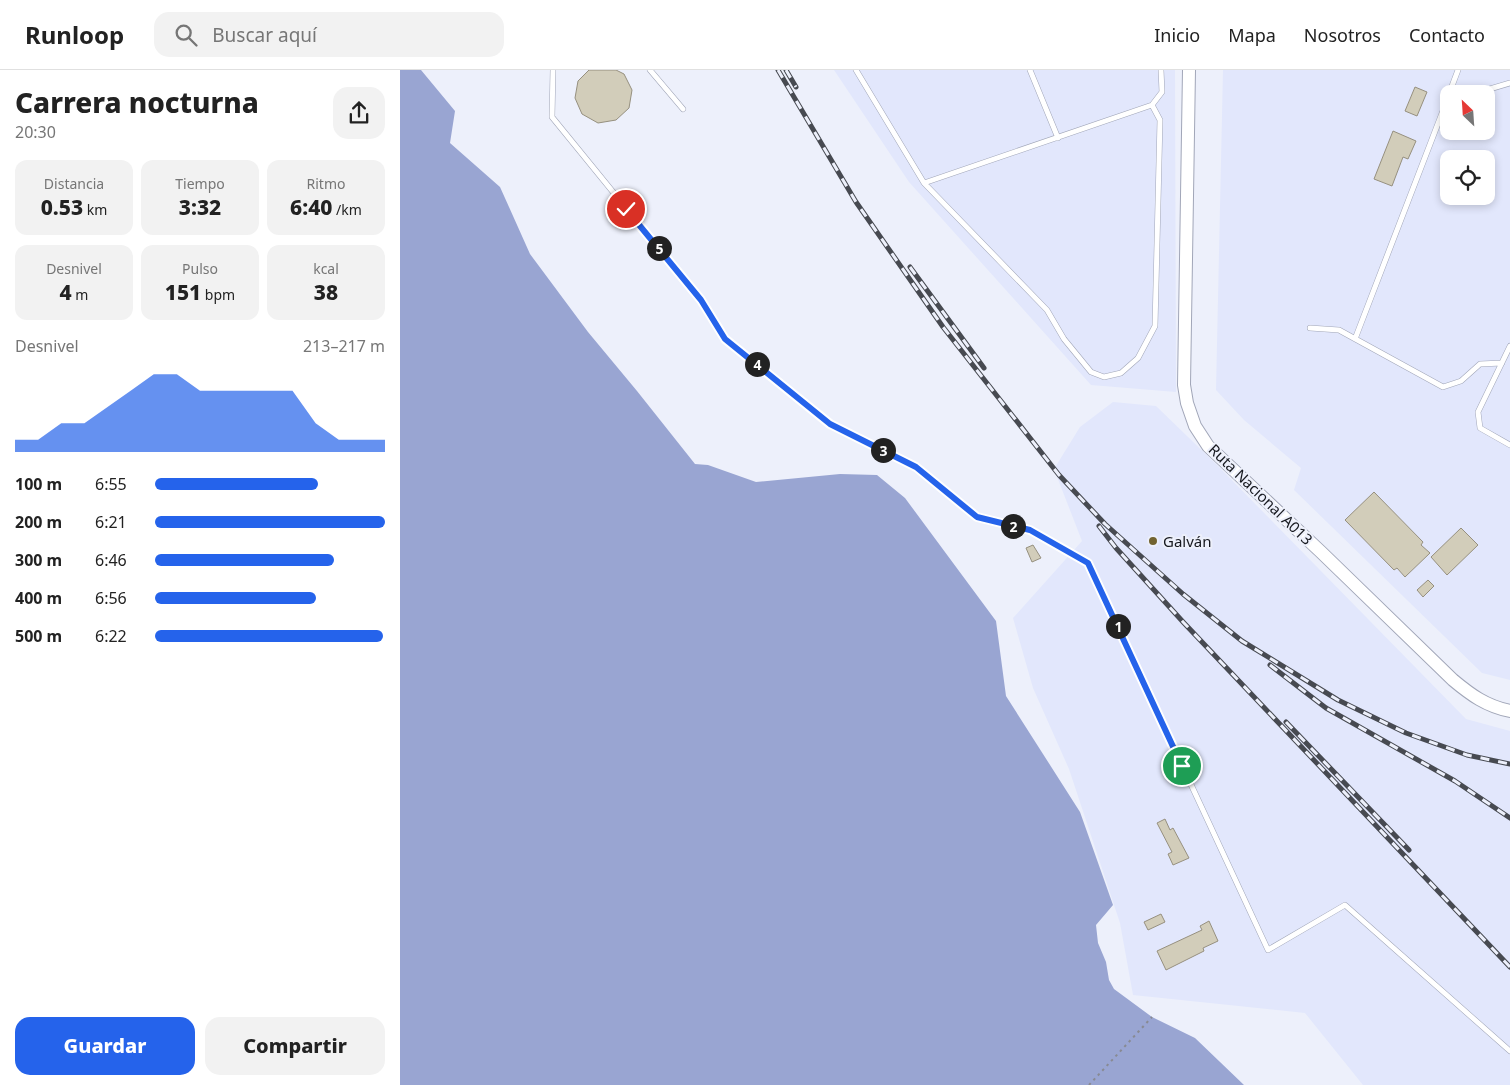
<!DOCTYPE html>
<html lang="es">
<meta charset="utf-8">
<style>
body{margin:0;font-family:"Noto Sans",sans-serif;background:#f2f2f2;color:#222;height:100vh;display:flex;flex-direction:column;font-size:19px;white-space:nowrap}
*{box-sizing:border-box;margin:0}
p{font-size:16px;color:#767676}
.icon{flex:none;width:28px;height:28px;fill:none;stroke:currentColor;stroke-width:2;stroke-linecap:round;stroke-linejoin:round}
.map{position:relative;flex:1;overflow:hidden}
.side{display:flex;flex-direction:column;background:#fff;width:400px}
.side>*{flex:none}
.needle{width:32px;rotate:335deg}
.tools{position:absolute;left:1040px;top:15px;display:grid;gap:10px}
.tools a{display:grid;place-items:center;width:55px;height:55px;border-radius:10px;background:#fff;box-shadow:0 2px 8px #0003;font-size:25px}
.pin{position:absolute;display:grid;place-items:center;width:42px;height:42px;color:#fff;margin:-21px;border:2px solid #fff;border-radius:50%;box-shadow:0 1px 5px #0007}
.km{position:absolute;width:25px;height:25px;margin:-12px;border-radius:50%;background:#222;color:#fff;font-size:14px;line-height:25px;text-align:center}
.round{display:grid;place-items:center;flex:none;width:52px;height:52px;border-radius:15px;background:#f2f2f2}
.head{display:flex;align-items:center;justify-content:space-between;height:85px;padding:0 15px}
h1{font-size:28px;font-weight:800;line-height:38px}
.metrics{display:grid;grid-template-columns:repeat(3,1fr);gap:8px;height:85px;padding:5px 15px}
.metrics div{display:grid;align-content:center;border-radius:12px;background:#f2f2f2;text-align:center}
.metrics b{font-size:21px;font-weight:800}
.metrics small{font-size:14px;font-weight:400}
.metrics p{font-size:14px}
.chart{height:140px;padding:10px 15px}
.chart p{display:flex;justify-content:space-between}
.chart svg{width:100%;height:90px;margin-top:5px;fill:#2563eb;opacity:.7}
.button{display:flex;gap:10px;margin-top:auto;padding:10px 15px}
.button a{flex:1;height:58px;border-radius:15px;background:#2563eb;color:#fff;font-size:20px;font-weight:800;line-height:58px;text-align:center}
.button a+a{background:#f2f2f2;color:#222}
ul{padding:0 15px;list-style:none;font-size:16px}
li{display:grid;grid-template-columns:80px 60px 1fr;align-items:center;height:38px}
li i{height:12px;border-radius:6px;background:#2563eb}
header{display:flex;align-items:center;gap:30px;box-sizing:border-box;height:70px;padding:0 25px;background:#fff;border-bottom:1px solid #e0e0e0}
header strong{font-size:24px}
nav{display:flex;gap:28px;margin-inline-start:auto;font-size:18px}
.search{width:350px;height:45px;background:#f2f2f2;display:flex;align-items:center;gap:12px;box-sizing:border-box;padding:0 18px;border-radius:15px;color:#767676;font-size:19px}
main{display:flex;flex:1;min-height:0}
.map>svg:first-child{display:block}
.built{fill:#e2e7fc;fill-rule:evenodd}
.water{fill:#99a5d2}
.building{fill:#d2cdba;stroke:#96907f}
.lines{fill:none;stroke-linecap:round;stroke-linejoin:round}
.service-casing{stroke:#a1a6b8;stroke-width:6}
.tertiary-casing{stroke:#a1a6b8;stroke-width:14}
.path{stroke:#888a93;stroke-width:2;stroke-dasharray:2.5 4;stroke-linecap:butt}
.service{stroke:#fff;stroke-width:5}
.tertiary{stroke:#fff;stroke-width:12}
.rail-casing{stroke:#474a51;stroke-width:5}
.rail{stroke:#edf0fb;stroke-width:3;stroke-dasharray:9;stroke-linecap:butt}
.route-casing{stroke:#fff;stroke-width:10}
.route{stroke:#2563eb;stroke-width:6}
.poi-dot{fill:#726330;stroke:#edf0fb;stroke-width:2}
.labels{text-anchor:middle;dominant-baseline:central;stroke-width:4;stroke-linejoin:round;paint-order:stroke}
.street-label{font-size:15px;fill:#16181e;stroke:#edf0fb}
.poi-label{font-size:15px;fill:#16181e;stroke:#edf0fb;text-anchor:start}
</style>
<header>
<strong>Runloop</strong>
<div class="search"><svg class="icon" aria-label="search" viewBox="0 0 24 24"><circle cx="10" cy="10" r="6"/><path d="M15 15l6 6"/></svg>Buscar aquí</div>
<nav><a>Inicio</a><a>Mapa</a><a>Nosotros</a><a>Contacto</a></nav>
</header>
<main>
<section class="side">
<div class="head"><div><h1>Carrera nocturna</h1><p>20:30</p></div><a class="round"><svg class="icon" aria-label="share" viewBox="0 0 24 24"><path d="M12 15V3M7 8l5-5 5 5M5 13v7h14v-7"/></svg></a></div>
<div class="metrics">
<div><p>Distancia</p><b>0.53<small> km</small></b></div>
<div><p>Tiempo</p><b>3:32</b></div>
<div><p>Ritmo</p><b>6:40<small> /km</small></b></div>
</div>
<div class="metrics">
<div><p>Desnivel</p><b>4<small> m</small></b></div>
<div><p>Pulso</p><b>151<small> bpm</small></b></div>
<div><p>kcal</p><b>38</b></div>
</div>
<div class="chart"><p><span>Desnivel</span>213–217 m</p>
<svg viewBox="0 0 160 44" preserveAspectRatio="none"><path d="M0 44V38L10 38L20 30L30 30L40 22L50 14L60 6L70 6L80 14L90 14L100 14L110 14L120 14L130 30L140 38L150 38L160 38V44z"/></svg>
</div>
<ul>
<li><b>100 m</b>6:55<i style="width:71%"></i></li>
<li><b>200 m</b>6:21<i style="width:100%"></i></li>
<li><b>300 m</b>6:46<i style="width:78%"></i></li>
<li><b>400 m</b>6:56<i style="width:70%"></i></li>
<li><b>500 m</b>6:22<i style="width:99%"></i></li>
</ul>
<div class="button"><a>Guardar</a><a>Compartir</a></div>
</section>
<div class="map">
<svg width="1110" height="1015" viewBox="0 0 1110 1015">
<rect width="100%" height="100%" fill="#edf0fb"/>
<path class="built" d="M434 0H775L776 322 691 315 509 112Z
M823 0H1110V610L1082 603 894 420 901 398 844 350 816 320ZM1049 24H1086V61H1049ZM1049 89H1086V126H1049Z
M713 332 756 336 818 396 1066 649 1110 661V1015H963L905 943 733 925 720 853 669 699 633 618 613 548 682 471 654 399 680 357Z"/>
<path class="water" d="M0 0H21L55 41 50 73 100 117 130 184 188 262 237 321 295 394 308 395 356 412 440 404 477 405 505 428 596 551 606 626 680 742 713 835 696 855 698 873 706 892 709 910 714 919 752 947 795 968 844 1015H0Z"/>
<path class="building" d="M189 0H216L224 4 232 20 229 38 216 50 198 53 182 44 175 28 178 11Z
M1015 17 1027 22 1017 46 1005 41Z
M993 61 1016 71 1008 89 1003 87 992 116 974 109Z
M974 422 1023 472 1021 475 1030 483 1005 507 997 498 994 500 945 450Z
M1061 458 1078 475 1047 505 1031 487Z
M633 475 641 488 632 492 626 478Z
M1028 510 1034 516 1023 527 1017 520Z
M765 749 770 760 773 758 789 788 773 795 768 784 772 782 757 753Z
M761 844 765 852 748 860 744 852Z
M809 851 818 871 803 878 804 881 766 900 757 881 802 860 800 856Z"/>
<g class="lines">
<defs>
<path id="service" d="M153 0 152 47 301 230 325 269 430 354 516 397 577 447 630 460 688 493 868 880 945 835 1110 981
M250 0 283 39
M456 0 524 113 647 240 664 269 691 302 704 307 721 303 738 288 755 256 760 50 752 35
M630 0 658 68
M1049 24 1058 0
M1073 24 1110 13
M524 113 752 35 762 22 761 0
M910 258 939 260 1043 317 1061 311 1080 294 1102 293
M955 269 1049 25
M1110 276 1078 342 1080 358 1110 375"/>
<path id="tertiary" d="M789 0 784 315 787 333 795 356 808 376 921 482 1053 610C1071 625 1086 636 1110 641"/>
</defs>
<use href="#service" class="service-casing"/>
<use href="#tertiary" class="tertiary-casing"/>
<path class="path" d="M689 1015 752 947"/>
<use href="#service" class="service"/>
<use href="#tertiary" class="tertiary"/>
<defs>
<path id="rail" d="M378 0 456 132 543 257 659 405 705 454 783 524 842 571 938 630 1006 663 1067 685 1110 694
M386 0 396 17
M510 197 584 298
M699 456 716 478 784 553 1110 897
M870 595 926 638 1055 711 1110 748
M886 652 1009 780"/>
</defs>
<use href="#rail" class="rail-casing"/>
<use href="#rail" class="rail"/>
</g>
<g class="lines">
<defs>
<path id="route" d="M226 139 301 230 325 269 430 354 516 397 577 447 630 460 688 493 782 696"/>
</defs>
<use href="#route" class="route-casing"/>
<use href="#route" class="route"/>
</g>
<circle class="poi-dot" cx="753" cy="471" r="5"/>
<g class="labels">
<g class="street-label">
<text transform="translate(861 424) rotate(44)">Ruta Nacional A013</text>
</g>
<g class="poi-label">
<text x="763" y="471">Galván</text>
</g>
</g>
</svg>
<div class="tools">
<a><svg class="needle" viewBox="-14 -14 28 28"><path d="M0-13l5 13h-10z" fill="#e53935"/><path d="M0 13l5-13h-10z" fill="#767676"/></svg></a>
<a><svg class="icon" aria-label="locate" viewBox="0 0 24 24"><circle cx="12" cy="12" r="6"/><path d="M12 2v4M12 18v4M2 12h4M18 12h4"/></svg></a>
</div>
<div class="pin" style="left:782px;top:696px;background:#1e9e55"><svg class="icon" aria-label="arrive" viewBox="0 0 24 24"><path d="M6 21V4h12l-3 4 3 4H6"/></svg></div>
<div class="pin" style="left:226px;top:139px;background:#d93025"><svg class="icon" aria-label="check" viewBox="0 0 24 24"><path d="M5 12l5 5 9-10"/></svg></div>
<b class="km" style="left:718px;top:556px">1</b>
<b class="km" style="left:613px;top:456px">2</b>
<b class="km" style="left:483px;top:380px">3</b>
<b class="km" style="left:357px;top:294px">4</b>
<b class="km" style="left:259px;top:178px">5</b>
</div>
</main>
